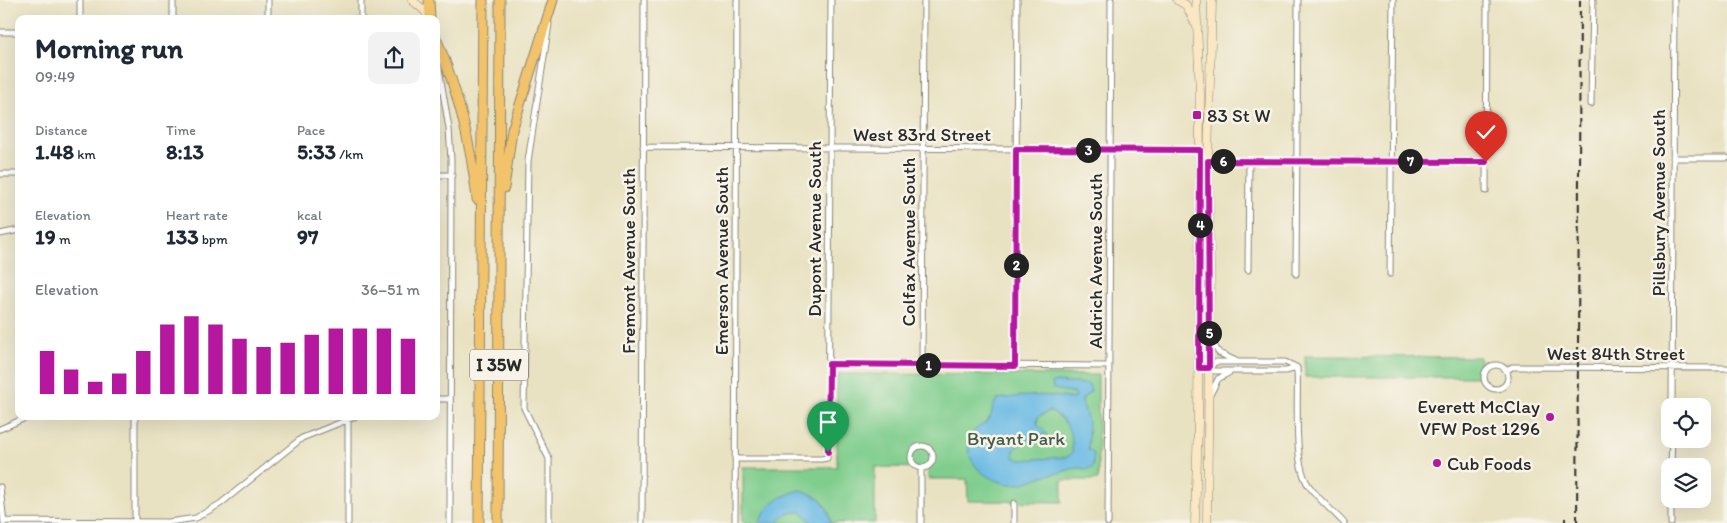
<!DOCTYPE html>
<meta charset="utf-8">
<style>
body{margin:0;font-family:Itim,sans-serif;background:#f2f2f3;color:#1f2937;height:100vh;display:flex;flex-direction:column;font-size:19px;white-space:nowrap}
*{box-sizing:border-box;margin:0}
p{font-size:16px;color:#747a83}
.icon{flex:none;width:28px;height:28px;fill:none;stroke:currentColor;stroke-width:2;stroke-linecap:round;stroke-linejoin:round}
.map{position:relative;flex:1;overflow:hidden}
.side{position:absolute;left:15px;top:15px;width:425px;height:405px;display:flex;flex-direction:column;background:#fff;border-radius:10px;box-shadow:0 5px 20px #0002}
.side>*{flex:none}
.tools{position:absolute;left:1661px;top:398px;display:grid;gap:10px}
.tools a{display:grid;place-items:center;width:50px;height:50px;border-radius:10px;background:#fff;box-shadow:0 5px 20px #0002;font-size:25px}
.pin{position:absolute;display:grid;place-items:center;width:42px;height:42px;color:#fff;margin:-51px -21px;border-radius:50% 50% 50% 0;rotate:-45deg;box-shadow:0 0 5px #0007}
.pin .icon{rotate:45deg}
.km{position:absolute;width:25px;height:25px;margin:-12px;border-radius:50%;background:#222;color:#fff;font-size:14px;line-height:25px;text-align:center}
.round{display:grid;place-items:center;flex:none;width:52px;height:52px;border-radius:10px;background:#f2f2f3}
.head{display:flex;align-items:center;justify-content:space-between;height:85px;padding:0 20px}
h1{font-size:28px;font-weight:700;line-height:38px}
.figures{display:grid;grid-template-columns:repeat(3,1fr);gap:8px;height:85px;padding:5px 20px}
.figures div{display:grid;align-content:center}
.figures b{font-size:21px;font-weight:700}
.figures small{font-size:14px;font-weight:400}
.figures p{font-size:14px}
.chart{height:140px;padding:10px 20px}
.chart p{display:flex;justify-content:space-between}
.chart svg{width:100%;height:90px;margin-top:5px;stroke:#b5179e;stroke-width:6}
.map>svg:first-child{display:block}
.green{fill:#80ce8e;stroke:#567c5c}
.water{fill:#68bae4;stroke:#4a7288;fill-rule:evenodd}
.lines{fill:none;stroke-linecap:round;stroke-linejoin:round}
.street-casing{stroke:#8a8676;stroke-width:7}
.secondary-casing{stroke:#8a8676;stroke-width:9}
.highway-casing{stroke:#8a8676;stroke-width:11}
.street{stroke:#fff;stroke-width:5}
.secondary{stroke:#fae7c3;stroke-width:8}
.highway{stroke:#f2c36a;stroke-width:9}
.rail{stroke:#2b2b2b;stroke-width:2;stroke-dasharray:8 4;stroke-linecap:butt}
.route-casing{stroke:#fff;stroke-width:10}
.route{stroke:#b5179e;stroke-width:6}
.poi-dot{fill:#b5179e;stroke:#f7f3e8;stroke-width:2}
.labels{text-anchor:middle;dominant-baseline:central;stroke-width:5;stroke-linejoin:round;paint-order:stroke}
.shield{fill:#f7f3e8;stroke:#686764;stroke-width:1}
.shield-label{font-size:18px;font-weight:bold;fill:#2b2b2b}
.poi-label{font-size:19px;fill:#2b2b2b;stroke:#f7f3e8;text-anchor:start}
.street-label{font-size:19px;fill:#2b2b2b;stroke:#f7f3e8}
.park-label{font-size:19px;fill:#445c49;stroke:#f7f3e8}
</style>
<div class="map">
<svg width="1727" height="523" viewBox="0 0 1727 523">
<rect width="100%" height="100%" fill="#f7f3e8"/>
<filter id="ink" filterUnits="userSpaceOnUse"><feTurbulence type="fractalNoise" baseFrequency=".02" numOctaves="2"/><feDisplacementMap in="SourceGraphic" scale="10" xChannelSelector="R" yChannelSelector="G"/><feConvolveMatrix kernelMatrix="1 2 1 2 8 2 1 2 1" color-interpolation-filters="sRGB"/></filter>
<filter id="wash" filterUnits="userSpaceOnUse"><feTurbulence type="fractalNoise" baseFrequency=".0096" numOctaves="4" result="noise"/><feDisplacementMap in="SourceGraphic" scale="20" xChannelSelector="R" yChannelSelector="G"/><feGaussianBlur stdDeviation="1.12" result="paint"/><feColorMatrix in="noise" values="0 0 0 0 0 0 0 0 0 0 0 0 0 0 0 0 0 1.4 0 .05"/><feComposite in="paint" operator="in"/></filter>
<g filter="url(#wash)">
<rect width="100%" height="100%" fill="#e9e2c2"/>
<path class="green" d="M1305 356 1480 357V377H1305Z
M837 374 1098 375V480H1062V502L968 501 967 479H928V468L875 467V523H743V467H837Z"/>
<path class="water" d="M1055 382 1089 384 1091 391 1083 398 1082 403C1089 416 1089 435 1088 450L1094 453 1093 467C1087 471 1085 468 1079 468 1071 468 1061 473 1053 474 1039 475 1027 485 1012 484 988 483 958 460 972 434 976 427 985 425 989 419 994 412 990 407 998 399 1023 396 1048 393 1072 399L1076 397 1075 393 1053 389 1052 383ZM1049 411C1068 419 1073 434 1072 453L1067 457 1020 460 1014 457V450C1025 439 1033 436 1047 434L1037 424 1038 417Z
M800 490C819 496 828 502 831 523H812L802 512C790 512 785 513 778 523H759C769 501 777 498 800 490Z"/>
</g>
<g filter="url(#ink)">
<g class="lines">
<defs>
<path id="street" d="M268 0V19
M361 0V19
M80 19V0
M173 19V0
M0 32H19
M436 50 449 129 451 160 450 523
M1591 104 1593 0
M643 147 1200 150
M1673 158H1727
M1208 161H1486
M0 174H19
M436 175H452
M1486 191 1487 0
M0 234 19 230
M1248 270 1249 161
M1296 274 1298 0
M1390 274 1393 0
M1211 341 1219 353 1236 361
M829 364 1109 366
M922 365 924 0
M1484 377a12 12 0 1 1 24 0a12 12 0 1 1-24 0Z
M1015 366 1017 0
M1199 368H1209L1214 371H1286L1297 368
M1209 368 1215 362H1285L1296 367
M1297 368C1299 398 1292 464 1309 486 1319 500 1333 511 1344 523
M1506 371 1512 367 1727 368
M1210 395 1218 379 1230 372
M436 399H450
M1672 406 1674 0
M0 429 30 416
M911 457a11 11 0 1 1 22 0a11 11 0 1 1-22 0Z
M735 459H821L827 458 828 452 831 0
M1671 466 1672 439
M921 468V523
M0 487 4 523
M4 521 169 522 196 518 220 504 302 438 357 416
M135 523V416
M348 523V417
M549 523V459L524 408 528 161 549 24
M642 523 644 0
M735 523 737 0
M1014 523V503
M1108 523 1111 0
M1671 523V499"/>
<path id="secondary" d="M412 0 425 11 429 19
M1177 0 1186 5 1194 21
M1195 523 1198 423 1200 94 1196 0
M1207 523 1210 267 1208 161 1212 0"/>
<path id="highway" d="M429 0 430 19
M436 38C458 91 471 143 477 199
M504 188 512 130 553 0
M479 523 483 0
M498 523 500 0"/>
</defs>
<use href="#street" class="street-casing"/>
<use href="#secondary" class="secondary-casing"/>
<use href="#highway" class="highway-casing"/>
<use href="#street" class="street"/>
<use href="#secondary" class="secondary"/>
<use href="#highway" class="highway"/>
<path class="rail" d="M1565 523V518
M1577 523 1580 0"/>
</g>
</g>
<g class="lines" filter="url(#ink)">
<defs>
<path id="route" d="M828 452 829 364 1015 366 1016 149 1200 150 1199 368H1209L1208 161 1486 162"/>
</defs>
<use href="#route" class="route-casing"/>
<use href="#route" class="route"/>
</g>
<g class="poi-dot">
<rect x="1192" y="110" width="10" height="10" rx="2.5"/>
<circle cx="1550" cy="417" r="5"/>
<circle cx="1437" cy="463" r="5"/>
</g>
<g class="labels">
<rect class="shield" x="470" y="349.5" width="58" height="31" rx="4"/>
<g class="shield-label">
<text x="499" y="365">I 35W</text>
</g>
<g class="poi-label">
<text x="1207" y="115">83 St W</text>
<text x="1540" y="406" text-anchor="end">Everett McClay<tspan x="1540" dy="22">VFW Post 1296</tspan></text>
<text x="1447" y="463">Cub Foods</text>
</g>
<g class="street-label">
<text x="922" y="134">West 83rd Street</text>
<text transform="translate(1658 203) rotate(-90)">Pillsbury Avenue South</text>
<text transform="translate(814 229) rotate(-90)">Dupont Avenue South</text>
<text transform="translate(908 242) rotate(-90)">Colfax Avenue South</text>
<text transform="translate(628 261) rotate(-90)">Fremont Avenue South</text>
<text transform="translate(721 261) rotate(-90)">Emerson Avenue South</text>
<text transform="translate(1095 261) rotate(-90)">Aldrich Avenue South</text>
<text x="1616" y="353">West 84th Street</text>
</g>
<g class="park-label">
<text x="1016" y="438">Bryant Park</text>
</g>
</g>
</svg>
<div class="tools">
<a><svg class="icon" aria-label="locate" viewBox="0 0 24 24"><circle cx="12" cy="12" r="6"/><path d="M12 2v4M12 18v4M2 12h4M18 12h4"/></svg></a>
<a><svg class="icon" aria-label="layers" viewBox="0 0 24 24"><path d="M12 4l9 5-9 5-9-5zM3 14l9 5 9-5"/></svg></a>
</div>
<div class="pin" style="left:828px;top:452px;background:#1e9e55"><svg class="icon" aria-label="arrive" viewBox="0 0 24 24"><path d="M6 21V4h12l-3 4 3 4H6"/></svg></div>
<div class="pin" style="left:1486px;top:162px;background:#d93025"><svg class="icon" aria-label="check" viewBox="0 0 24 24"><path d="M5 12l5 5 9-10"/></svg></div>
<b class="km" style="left:928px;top:365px">1</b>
<b class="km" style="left:1016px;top:265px">2</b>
<b class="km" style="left:1088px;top:150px">3</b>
<b class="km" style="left:1200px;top:225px">4</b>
<b class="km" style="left:1209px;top:333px">5</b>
<b class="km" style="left:1223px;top:161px">6</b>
<b class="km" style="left:1410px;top:161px">7</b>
<section class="side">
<div class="head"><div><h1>Morning run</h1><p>09:49</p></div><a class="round"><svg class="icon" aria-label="share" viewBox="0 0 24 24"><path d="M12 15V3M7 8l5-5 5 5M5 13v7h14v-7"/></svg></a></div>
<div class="figures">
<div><p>Distance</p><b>1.48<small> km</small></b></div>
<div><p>Time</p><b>8:13</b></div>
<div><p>Pace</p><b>5:33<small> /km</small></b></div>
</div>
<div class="figures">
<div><p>Elevation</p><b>19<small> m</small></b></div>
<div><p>Heart rate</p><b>133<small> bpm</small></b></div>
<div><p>kcal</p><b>97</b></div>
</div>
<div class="chart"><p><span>Elevation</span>36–51 m</p>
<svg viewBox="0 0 160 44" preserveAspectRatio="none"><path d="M5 44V23M15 44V32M25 44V38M35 44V34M45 44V23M55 44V10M65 44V6M75 44V10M85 44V17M95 44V21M105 44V19M115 44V15M125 44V12M135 44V12M145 44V12M155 44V17"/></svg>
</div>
</section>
</div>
